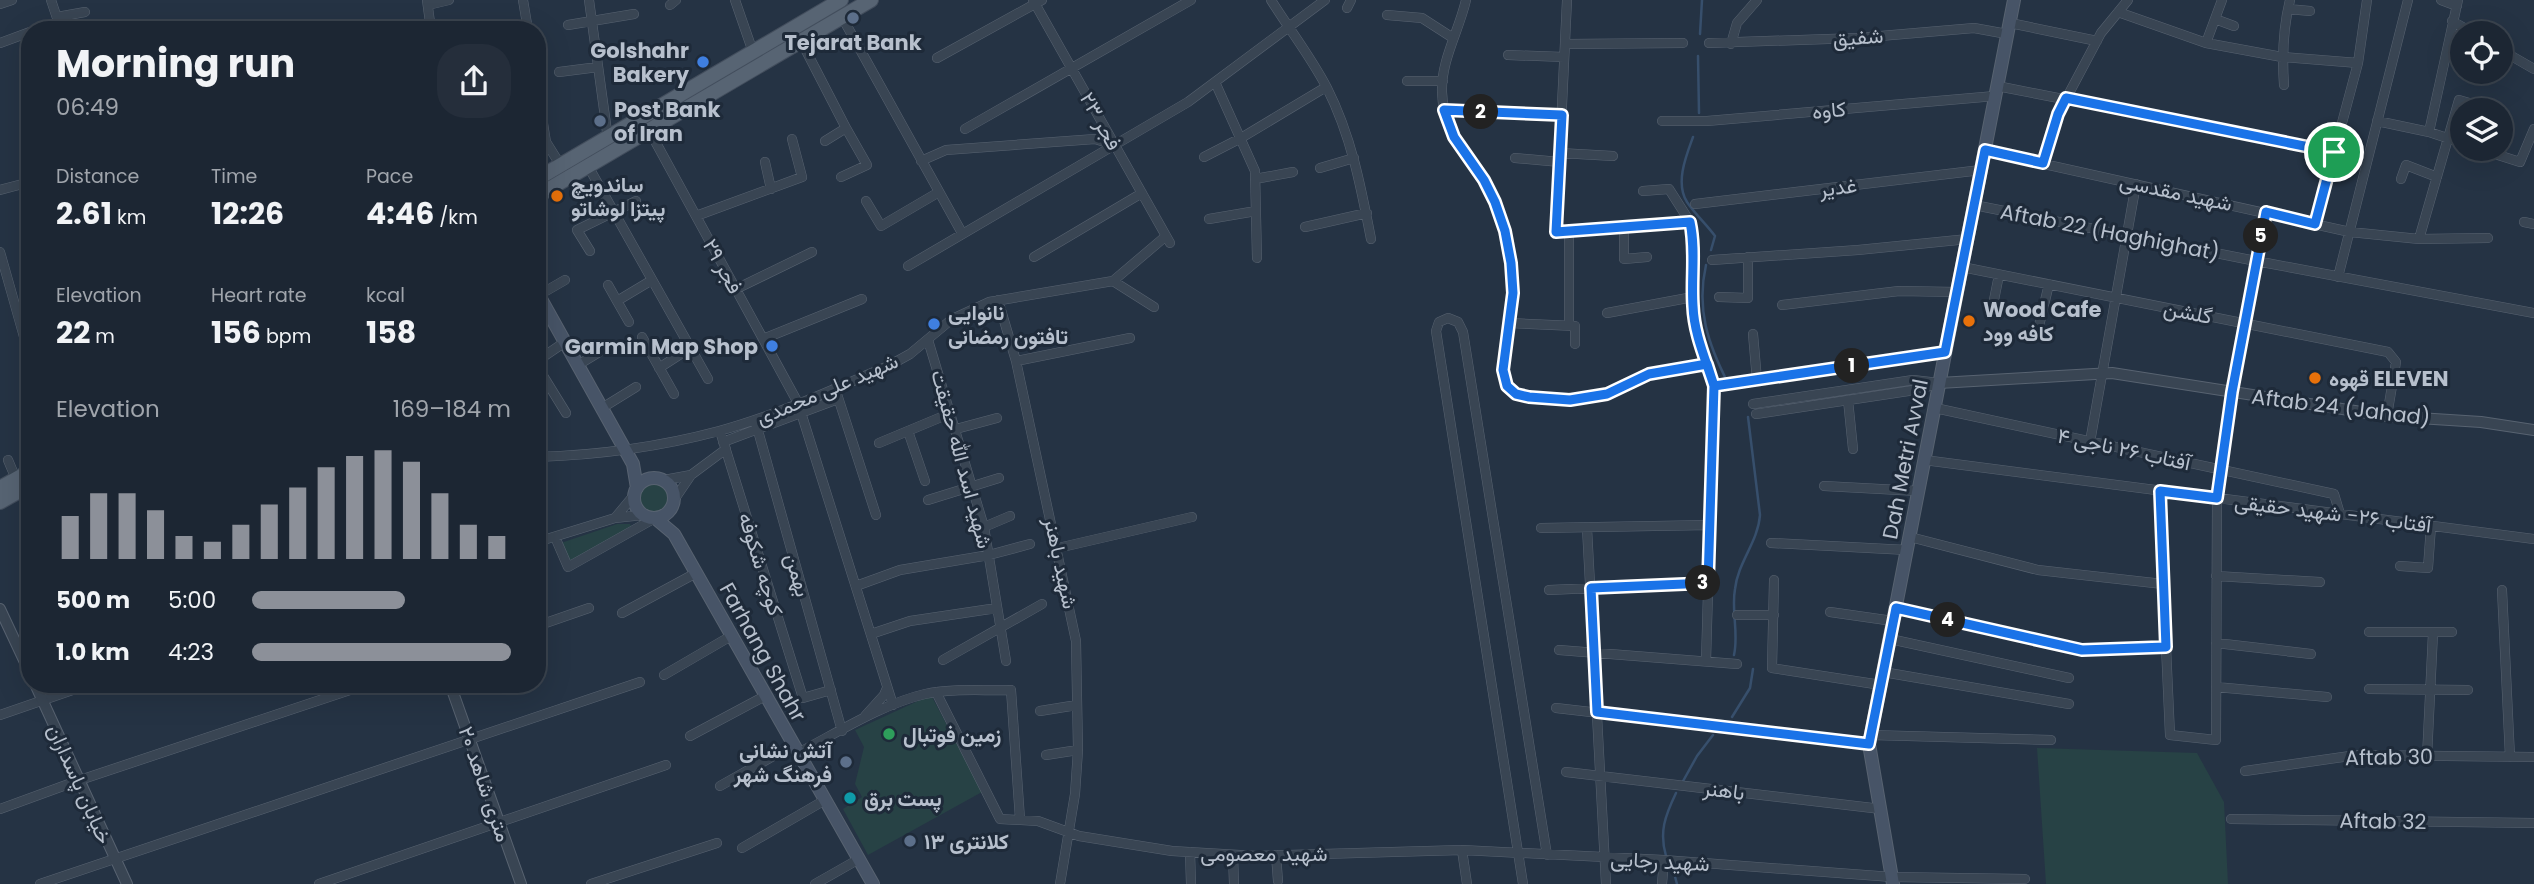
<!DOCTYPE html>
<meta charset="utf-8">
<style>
body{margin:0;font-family:Poppins,Vazirmatn,sans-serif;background:#252e3b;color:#f1f3f6;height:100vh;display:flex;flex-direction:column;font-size:26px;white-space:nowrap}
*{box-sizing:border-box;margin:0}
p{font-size:23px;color:#a0a5ac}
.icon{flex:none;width:38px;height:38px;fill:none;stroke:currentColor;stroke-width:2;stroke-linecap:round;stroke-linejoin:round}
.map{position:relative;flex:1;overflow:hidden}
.drawer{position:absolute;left:21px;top:21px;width:525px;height:672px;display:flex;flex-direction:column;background:#1c2633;border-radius:28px;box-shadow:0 7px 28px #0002,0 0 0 2px #3a434e}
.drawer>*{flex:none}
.controls{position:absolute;left:2450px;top:21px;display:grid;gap:14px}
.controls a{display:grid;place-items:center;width:63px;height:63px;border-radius:50%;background:#1c2633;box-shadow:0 7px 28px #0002,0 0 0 2px #3a434e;font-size:35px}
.pin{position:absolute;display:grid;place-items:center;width:60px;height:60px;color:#fff;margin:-30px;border:4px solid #fff;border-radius:50%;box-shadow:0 2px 7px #0007}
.km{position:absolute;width:35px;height:35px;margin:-18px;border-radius:50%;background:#222;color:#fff;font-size:19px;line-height:35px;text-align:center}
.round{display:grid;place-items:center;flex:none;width:74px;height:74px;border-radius:28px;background:#252e3b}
.headline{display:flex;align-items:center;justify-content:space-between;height:119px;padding:0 35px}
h1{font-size:38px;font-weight:700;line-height:52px}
.metrics{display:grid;grid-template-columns:repeat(3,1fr);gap:10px;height:119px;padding:7px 35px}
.metrics div{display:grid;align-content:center}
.metrics b{font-size:30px;font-weight:700}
.metrics small{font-size:19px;font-weight:400}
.metrics p{font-size:19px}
.chart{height:196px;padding:14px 35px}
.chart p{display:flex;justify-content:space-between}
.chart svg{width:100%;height:126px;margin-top:7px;stroke:#8c9099;stroke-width:6}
ul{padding:0 35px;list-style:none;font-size:23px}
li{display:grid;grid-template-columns:112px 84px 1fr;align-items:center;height:52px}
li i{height:18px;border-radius:9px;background:#8c9099}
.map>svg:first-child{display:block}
.green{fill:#274245}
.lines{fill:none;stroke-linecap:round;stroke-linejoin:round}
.stream{stroke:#374f6c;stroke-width:2.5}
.minor-casing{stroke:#586371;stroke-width:10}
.tertiary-casing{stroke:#586371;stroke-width:12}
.secondary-casing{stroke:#586371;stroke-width:14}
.primary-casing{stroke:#434e5d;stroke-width:16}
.minor{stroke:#394553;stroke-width:9}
.tertiary{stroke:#394553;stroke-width:10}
.secondary{stroke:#475467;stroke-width:12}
.primary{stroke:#576473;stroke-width:14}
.route-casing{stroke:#fff;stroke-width:14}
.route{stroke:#1a73e8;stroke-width:9}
.service-dot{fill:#5c6f8a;stroke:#1e2a39;stroke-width:2.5}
.shop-dot{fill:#3f7fe0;stroke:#1e2a39;stroke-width:2.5}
.food-dot{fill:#e8710a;stroke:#1e2a39;stroke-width:2.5}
.leisure-dot{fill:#2e9e5b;stroke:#1e2a39;stroke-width:2.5}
.culture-dot{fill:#0f9aa8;stroke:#1e2a39;stroke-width:2.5}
.labels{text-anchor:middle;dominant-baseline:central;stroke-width:6;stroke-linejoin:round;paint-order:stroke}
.street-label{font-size:21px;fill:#b7c0cd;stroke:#1e2a39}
.poi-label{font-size:21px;font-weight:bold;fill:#b7c0cd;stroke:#1e2a39;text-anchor:start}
</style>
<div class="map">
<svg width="2534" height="884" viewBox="0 0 2534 884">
<rect width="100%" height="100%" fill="#253344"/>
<path class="green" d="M634 498a20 20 0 1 1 40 0a20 20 0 1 1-40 0Z
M617 524H630L633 529 568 566 558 544Z
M931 695 982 792 868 855 843 809 862 797 855 784 864 747 855 730Z
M2037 748 2197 753 2224 802 2228 884H2046Z"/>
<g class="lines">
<path class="stream" d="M1700 34 1702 0
M1698 56 1699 113
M1693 137C1686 156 1675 183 1687 202 1695 214 1706 224 1715 236L1711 250
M1706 265C1696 309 1708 344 1728 383
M1734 655C1739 633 1731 611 1735 589 1738 562 1758 542 1760 515L1748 417
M1732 717 1750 688 1753 669
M1682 783 1697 756 1713 735
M1666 856C1659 832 1665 816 1676 793
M1674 873 1677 884"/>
<defs>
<path id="minor" d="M51 0 61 30
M427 0 431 30
M523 0 528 30
M589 0 608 139
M735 0 753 52
M1033 0 1170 243
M1271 0C1289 29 1311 57 1327 88 1351 135 1361 187 1371 239
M1466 0C1459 31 1441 60 1442 92 1443 130 1467 151 1485 182 1499 206 1507 234 1511 262 1512 272 1513 284 1513 294 1512 318 1489 381 1517 394 1536 404 1586 400 1606 394 1622 389 1635 378 1650 373 1668 368 1689 367 1707 364
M1567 0 1556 232 1690 222
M2441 0 2457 6
M0 4 12 0
M428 5 449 0
M670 5 676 0
M1347 8 1351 0
M2288 9 2310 11
M2118 12 2206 43 2282 57 2358 63
M1387 15 1422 18 1453 38
M57 17 85 12
M842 17 962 233
M2215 19 2234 26
M2452 21 2473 33
M2010 23 2097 41
M568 25 634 14
M37 30 58 22
M801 41 846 128 825 141
M0 43 30 32
M1709 43 1857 38 1974 28 2007 34
M2206 43 2222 0
M1565 44 1683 43
M1731 44 1737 23 1757 0
M2501 50 2534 69
M1508 55 1564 57
M937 58 1042 0
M559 72 598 67
M1407 81H1443
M1215 82 1255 171 1257 258
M2284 85C2282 56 2283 28 2290 0
M537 86 546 142 561 166
M1997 86 2334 152
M1444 110 1562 115
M1662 121H1707L1995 96
M2377 121 2429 132 2462 143
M965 129 1191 0
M649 130 798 403 893 705
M2429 132 2458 0
M2479 149 2520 162 2534 129
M1985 151 2350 232 2419 239 2488 238
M1560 153 1613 156
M1204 157 1241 138 1326 87
M1515 158 1560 162
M921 161 946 150 1095 139 1114 145
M765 162 771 189
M2043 163 2058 114 2101 33 2128 0
M588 166 708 379
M1320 168 1354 158
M841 177 867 165 846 128
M1255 179 1293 172
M2401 179 2406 165 2437 177
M0 190 30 182
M1643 191 1669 189 1690 222 1694 237 1693 307 1698 339 1714 386 1706 661
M866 201 881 226 939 192
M1695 204 1981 170
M1974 205 2256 261 2534 313
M696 216 802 177 792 139
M1209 219 1256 211
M2524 222 2534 224
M2315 224 2358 63 2367 0
M1305 227 1367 213
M1624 227V259L1647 257
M1569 231V326
M2419 239 2459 100 2476 105
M590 251 577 230 636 201
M0 252 30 358
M1034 257 1142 193
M1712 260 1858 250 1968 239
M908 266 1188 102 1325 0
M1962 267 2388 352 2396 362 2387 416
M2338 277 2408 0
M1113 281 1154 307
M608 285 617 301 652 280
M736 289 812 252
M539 295 565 280
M1719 297 1748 298V257
M998 300 1016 361 1076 641 1078 750 1075 794 1060 884
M617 301 629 322
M1782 305 1899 291 1957 292
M1992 310 1999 275
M1607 313 1693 297
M1509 323 1575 326V344
M2038 330 2049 284
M1753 334 1757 380
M642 337 674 394
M763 339 862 299
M928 340 984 527 1006 661
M537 361 565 342
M1016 361 1130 338
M578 365 606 348
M537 366 566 413
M659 368 690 348
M1714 386 1946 352
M835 388 876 515
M1848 400 1853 449
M1753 404 1913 380 1939 383
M602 408 636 387
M1935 408 2334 494 2340 514
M1756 414 1915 390 1934 385
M755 420 842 731
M956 429 997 418
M720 431 803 698 831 690
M908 431 925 481
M723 442 838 399
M2090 442 2136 184
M879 443 951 413
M537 457C599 455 659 447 719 431 777 415 835 389 890 365L910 354 952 319 989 302 1113 281 1166 236
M8 460 16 479
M1924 460 2534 539
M664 480 691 475
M1824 486 1918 491
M2159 491 2170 735 2216 740 2217 498 2232 392 2266 212
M674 500 691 475 726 449
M928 500 999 478
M615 518 643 515
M984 527 1010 516
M1541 528 1710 525
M1587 528 1606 884
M555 537 568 567 655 518
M1910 537 2038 570 2163 584
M537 542 615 518 635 494
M1771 543 1907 550
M1058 548 1192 517
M2400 566 2428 568 2431 526
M2216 576 2320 582
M1774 580 1772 668 1881 685
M856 586 900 570 989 555 1030 544
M1549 590 1708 583
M2502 590 2510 757
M1896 608 2082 650 2166 647
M1830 612 1893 621
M622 613 696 573
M1737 615H1774
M537 626 589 608
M2369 632H2452
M871 634 910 621 997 608
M1890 639 2069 678
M2216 643 2311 654
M1559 650 1737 664
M943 660 1042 604
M1883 672 2069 704
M664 675 731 636
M2216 687 2327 697
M2369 689 2468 690
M936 692 1000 819 1038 821 1079 836 1172 851 1257 856 1462 850 1664 860 1892 877 2025 879
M1556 708 1869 744
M1040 711 1077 705
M0 715 90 684
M865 716 884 695 887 688
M1871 735 2051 740
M690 736 765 696
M798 753C837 733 882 704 925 694 953 688 983 691 1011 690L1020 819
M1046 755 1078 750
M2427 757 2433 633
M2245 771 2357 755 2534 757
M1566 772 1881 809
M720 786 793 745
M0 809 77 781 368 684
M2231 819 2534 823
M742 848 825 800
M1462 850 1467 884
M1190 852 1191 884
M1233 855 1234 884
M1276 855 1278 881
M40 884 640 682
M319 884 666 765
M591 884 717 843
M815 884 859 859
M1523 884 1436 331 1439 322 1448 318 1458 322 1463 332 1547 855
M1662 884 1664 860"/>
<path id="tertiary" d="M1939 383 2112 373 2387 416 2481 422 2534 430
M0 609 30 673
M35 684 127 884
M450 684 521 884"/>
<path id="secondary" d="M537 292 633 464 637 488
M634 498a20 20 0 1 1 40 0a20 20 0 1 1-40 0Z
M655 518 674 534 873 884
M1893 884 1869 744 2014 0"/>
<path id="primary" d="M537 179 841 0
M537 196 871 0
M0 488 30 471
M0 502 30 485"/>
</defs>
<use href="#minor" class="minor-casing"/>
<use href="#tertiary" class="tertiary-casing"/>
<use href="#secondary" class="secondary-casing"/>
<use href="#primary" class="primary-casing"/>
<use href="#minor" class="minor"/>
<use href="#tertiary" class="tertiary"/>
<use href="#secondary" class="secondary"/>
<use href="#primary" class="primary"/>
</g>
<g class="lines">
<defs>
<path id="route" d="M2334 152 2066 98 2058 114 2043 163 1985 150 1945 352 1714 386 1707 364 1649 374 1607 394 1570 400 1529 397 1516 394 1507 386 1503 370 1513 293 1511 263 1505 231 1495 202 1484 180 1454 137 1444 110 1562 115 1556 232 1690 222C1696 250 1691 278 1693 306 1694 334 1706 360 1714 386L1708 583 1591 588 1597 712 1869 744 1896 608 2082 650 2166 647 2160 491 2217 498 2232 392 2266 212 2315 224 2334 152"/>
</defs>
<use href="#route" class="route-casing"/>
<use href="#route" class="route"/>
</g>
<g class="service-dot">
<circle cx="853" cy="18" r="7"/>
<circle cx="600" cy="121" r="7"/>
<circle cx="846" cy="762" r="7"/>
<circle cx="910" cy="841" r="7"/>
</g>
<g class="shop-dot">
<circle cx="703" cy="62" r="7"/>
<circle cx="934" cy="324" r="7"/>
<circle cx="772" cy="346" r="7"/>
</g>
<g class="food-dot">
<circle cx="557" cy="196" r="7"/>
<circle cx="1969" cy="321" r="7"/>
<circle cx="2315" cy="378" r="7"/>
</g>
<circle class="leisure-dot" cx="889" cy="734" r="7"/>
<circle class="culture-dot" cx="850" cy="798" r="7"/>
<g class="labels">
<g class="street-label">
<text transform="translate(1858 37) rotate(-4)">شفیق</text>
<text transform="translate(1829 110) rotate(-5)">کاوه</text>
<text transform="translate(1101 121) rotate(61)">فجر ۲۳</text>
<text transform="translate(1838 187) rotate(-7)">غدیر</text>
<text transform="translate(2176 192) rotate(12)">شهید مقدسی</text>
<text transform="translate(2110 232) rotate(11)">Aftab 22 (Haghighat)</text>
<text transform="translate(723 266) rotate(61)">فجر ۲۹</text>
<text transform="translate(2188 312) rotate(11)">گلشن</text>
<text transform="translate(827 389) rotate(-23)">شهید علی محمدی</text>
<text transform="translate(2341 407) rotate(7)">Aftab 24 (Jahad)</text>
<text transform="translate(2124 449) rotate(12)">آفتاب ۲۶ ناجی ۴</text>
<text transform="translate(962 459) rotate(75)">شهید اسد الله حقیقت</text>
<text transform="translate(1905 459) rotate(-79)">Dah Metri Avval</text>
<text transform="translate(2333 513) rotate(7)">آفتاب ۲۶- شهید حقیقی</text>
<text transform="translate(1061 563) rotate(78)">شهید باهنر</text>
<text transform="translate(761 564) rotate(73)">کوچه شکوفه</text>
<text transform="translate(798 575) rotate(74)">بهمن</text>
<text transform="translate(763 652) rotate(61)">Farhang Shahr</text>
<text transform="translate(2389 757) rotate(-1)">Aftab 30</text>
<text transform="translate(80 784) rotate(66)">خیابان پاسداران</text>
<text transform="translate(485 784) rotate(71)">۲۰ متری شاهد</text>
<text transform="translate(1724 790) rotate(7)">باهنر</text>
<text transform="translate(2383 821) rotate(1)">Aftab 32</text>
<text x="1264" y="853">شهید معصومی</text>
<text transform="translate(1660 861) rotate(3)">شهید رجایی</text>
</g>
<g class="poi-label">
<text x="853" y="42" text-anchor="middle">Tejarat Bank</text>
<text x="689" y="50" text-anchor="end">Golshahr<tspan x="689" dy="24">Bakery</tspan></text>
<text x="614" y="109">Post Bank<tspan x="614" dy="24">of Iran</tspan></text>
<text x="571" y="184">ساندویچ<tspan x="571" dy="24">پیتزا لوشاتو</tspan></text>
<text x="1983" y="309">Wood Cafe<tspan x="1983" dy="24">کافه وود</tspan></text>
<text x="948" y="312">نانوایی<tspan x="948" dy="24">تافتون رمضانی</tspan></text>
<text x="758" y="346" text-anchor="end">Garmin Map Shop</text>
<text x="2329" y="378">قهوه ELEVEN</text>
<text x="903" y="734">زمین فوتبال</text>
<text x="832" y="750" text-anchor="end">آتش نشانی<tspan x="832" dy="24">فرهنگ شهر</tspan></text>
<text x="864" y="798">پست برق</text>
<text x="924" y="841">کلانتری ۱۳</text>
</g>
</g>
</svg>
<div class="controls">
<a><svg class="icon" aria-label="locate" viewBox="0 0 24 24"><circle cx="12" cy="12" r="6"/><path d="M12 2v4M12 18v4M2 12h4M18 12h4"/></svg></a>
<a><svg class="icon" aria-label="layers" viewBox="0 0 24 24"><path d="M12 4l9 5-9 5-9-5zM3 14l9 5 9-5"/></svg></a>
</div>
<div class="pin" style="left:2334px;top:152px;background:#1e9e55"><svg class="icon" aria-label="arrive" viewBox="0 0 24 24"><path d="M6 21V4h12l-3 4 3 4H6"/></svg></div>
<b class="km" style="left:1852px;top:366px">1</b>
<b class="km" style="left:1481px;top:112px">2</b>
<b class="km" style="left:1703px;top:583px">3</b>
<b class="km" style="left:1948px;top:620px">4</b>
<b class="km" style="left:2261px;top:236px">5</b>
<section class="drawer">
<div class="headline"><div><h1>Morning run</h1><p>06:49</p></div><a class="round"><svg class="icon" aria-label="share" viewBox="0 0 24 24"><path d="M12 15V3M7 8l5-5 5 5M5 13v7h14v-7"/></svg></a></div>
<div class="metrics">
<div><p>Distance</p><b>2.61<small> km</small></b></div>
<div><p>Time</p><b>12:26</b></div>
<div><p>Pace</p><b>4:46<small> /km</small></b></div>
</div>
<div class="metrics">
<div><p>Elevation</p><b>22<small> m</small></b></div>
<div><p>Heart rate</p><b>156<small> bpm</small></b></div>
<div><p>kcal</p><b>158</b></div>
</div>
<div class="chart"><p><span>Elevation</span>169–184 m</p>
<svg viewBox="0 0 160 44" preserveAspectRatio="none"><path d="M5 44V29M15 44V21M25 44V21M35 44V27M45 44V36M55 44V38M65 44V32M75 44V25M85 44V19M95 44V12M105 44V8M115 44V6M125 44V10M135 44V21M145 44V32M155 44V36"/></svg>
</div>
<ul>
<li><b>500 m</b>5:00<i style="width:59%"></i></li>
<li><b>1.0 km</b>4:23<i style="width:100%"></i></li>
</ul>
</section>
</div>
